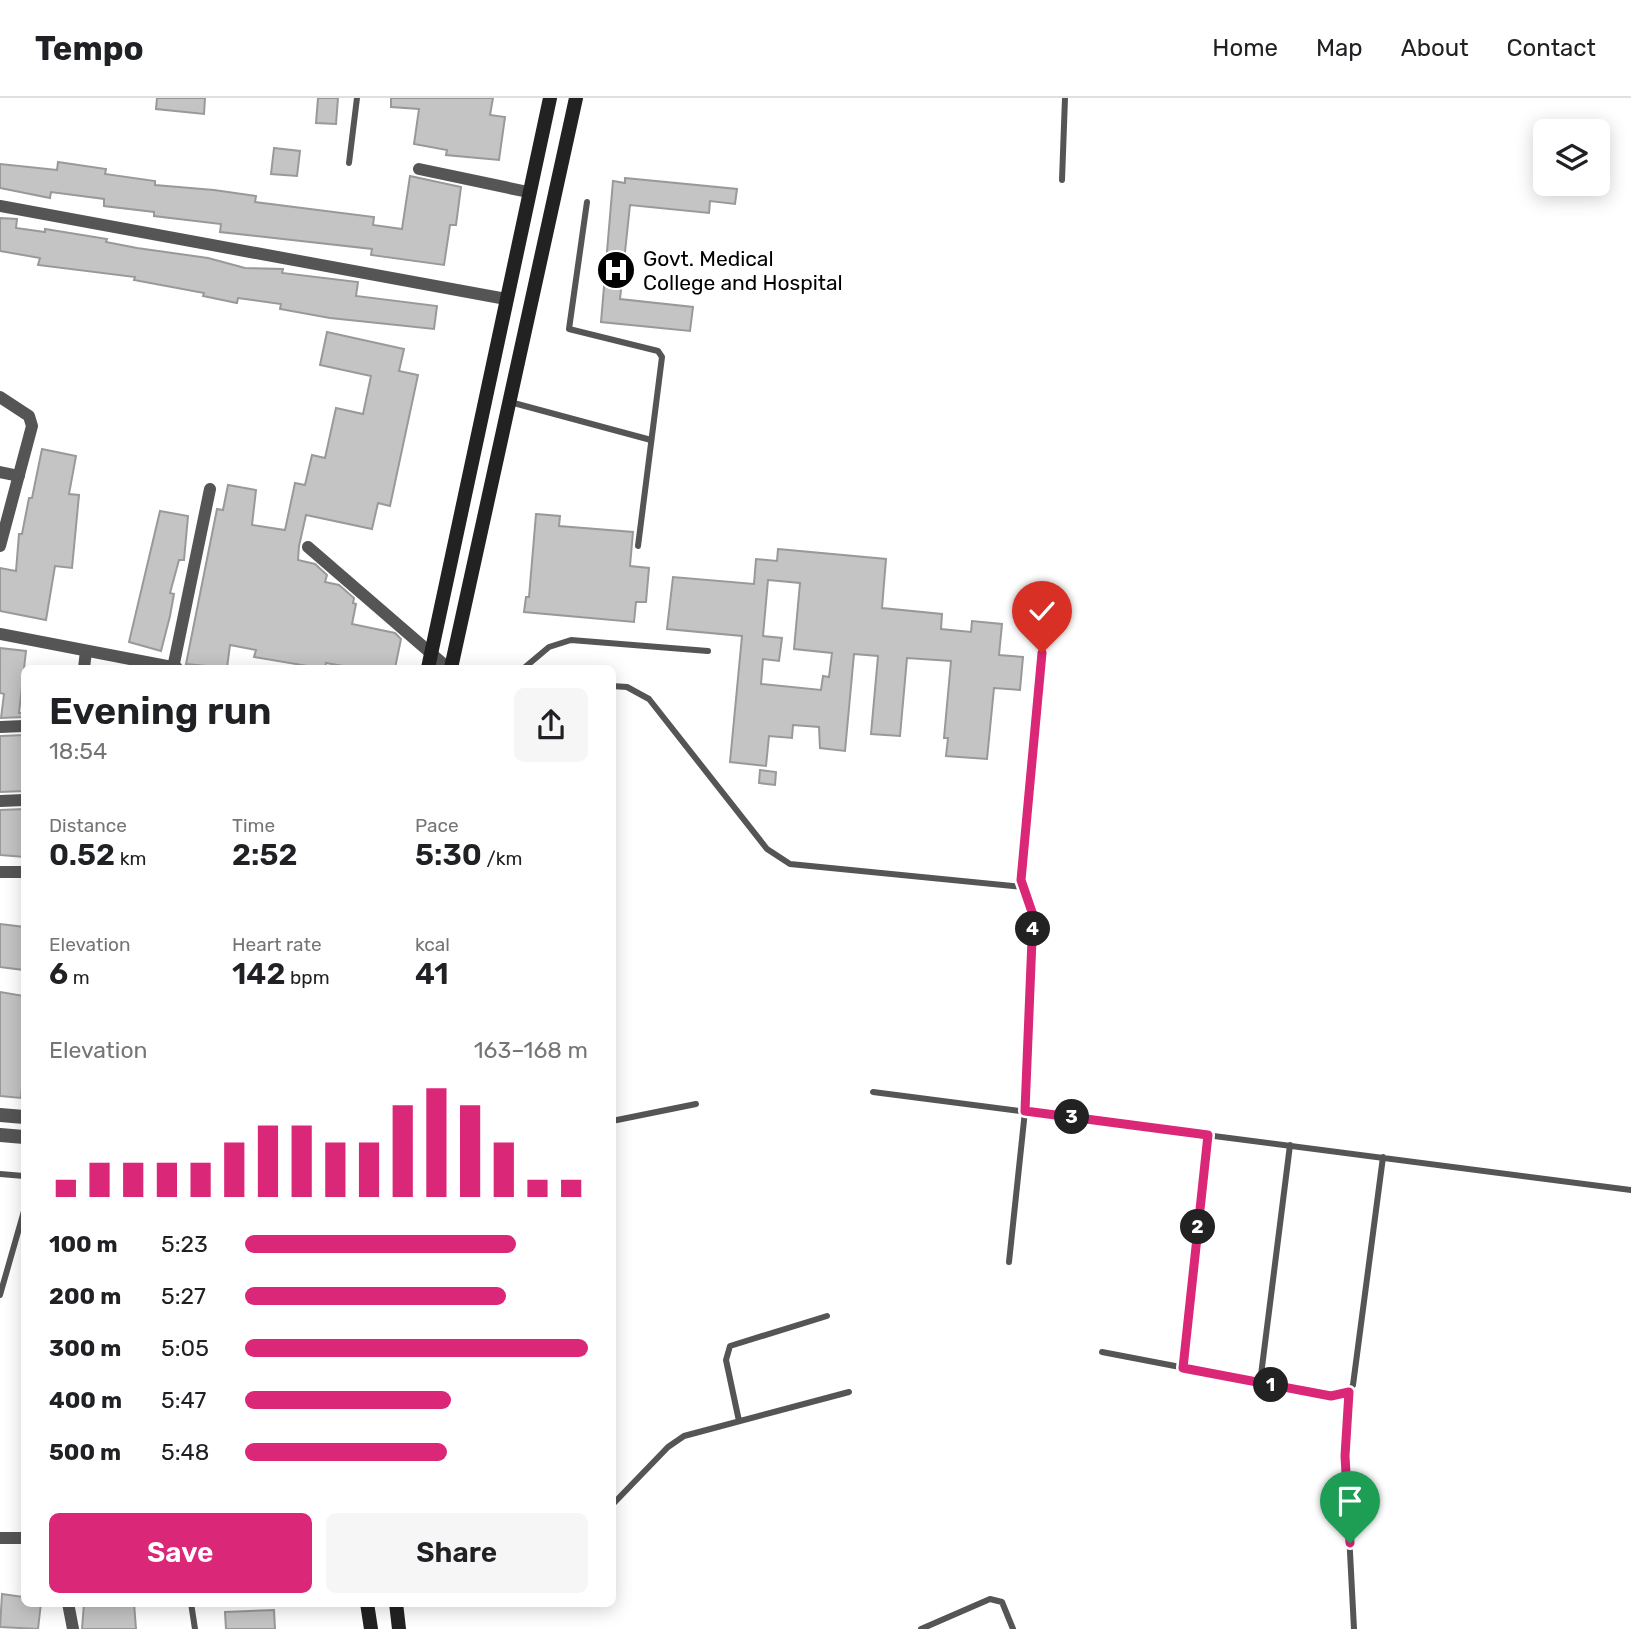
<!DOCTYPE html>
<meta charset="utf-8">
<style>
body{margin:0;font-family:Rubik,sans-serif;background:#f6f6f6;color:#202124;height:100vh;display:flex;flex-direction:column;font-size:26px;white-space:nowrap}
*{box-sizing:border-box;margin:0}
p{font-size:23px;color:#757577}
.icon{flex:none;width:38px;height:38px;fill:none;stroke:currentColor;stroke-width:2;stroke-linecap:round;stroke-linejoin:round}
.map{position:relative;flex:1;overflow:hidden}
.sheet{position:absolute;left:21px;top:567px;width:595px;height:942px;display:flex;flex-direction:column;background:#fff;border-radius:10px;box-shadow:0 4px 18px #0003}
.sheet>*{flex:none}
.controls{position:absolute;left:1533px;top:21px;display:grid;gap:14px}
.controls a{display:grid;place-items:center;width:77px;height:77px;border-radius:10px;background:#fff;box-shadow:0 4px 18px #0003;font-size:35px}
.pin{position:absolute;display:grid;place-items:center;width:60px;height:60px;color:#fff;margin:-72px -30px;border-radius:50% 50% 50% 0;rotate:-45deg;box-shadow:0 0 7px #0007}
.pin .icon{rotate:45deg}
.km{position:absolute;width:35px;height:35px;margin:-18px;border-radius:50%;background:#222;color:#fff;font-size:19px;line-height:35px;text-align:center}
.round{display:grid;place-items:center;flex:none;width:74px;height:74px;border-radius:10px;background:#f6f6f6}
.summary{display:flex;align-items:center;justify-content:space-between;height:119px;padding:0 28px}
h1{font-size:38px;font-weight:600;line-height:52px}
.metrics{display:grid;grid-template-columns:repeat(3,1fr);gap:10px;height:119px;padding:7px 28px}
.metrics div{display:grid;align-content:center}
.metrics b{font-size:30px;font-weight:600}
.metrics small{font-size:19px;font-weight:400}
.metrics p{font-size:19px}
.chart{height:196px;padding:14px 28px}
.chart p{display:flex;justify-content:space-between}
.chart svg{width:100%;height:126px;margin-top:7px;stroke:#db2777;stroke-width:6}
.primary-button{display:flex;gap:14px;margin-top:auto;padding:14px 28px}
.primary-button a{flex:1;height:80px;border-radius:10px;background:#db2777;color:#fff;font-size:28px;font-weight:600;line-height:80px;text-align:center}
.primary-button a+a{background:#f6f6f6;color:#202124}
ul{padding:0 28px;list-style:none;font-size:23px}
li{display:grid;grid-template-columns:112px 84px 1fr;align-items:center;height:52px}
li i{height:18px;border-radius:9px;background:#db2777}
header{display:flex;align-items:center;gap:42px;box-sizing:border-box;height:98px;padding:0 35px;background:#fff;border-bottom:2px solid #e0e0e0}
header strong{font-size:33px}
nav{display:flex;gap:38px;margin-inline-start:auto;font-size:24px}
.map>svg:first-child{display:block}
.building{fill:#c4c4c4;stroke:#999;stroke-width:2;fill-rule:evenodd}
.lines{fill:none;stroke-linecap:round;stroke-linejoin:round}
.service{stroke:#555;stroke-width:6}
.minor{stroke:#555;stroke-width:12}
.tertiary{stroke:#555;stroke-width:14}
.secondary{stroke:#222;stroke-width:14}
.route-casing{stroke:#fff;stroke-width:14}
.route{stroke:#db2777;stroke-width:9}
.labels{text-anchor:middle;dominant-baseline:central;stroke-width:5;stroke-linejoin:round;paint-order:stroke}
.poi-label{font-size:21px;fill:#000;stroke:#fff;text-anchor:start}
</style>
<header>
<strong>Tempo</strong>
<nav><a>Home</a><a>Map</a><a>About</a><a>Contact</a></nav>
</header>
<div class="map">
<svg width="1631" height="1531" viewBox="0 0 1631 1531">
<rect width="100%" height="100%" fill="#fff"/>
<path class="building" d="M157 0H205L204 16 156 11Z
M318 0H338L336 26 316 25Z
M391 0H493L490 17 505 19 499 62 446 57 447 52 414 46 419 11 391 9Z
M274 50 300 53 297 78 271 76Z
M58 64 106 71 105 76 155 83V87L214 92 256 98 255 104 374 119 373 127 402 131 410 78 461 89 456 127H450L444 167 371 157 372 151 220 134 221 126 154 118V114L104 108V101L51 94 50 100 0 90V66L57 72Z
M625 80 737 91 735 106 710 103 709 115 630 107 620 201 693 209 690 233 601 224 613 83 625 85Z
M0 120 17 121 16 130 45 134V131L107 141 106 144 137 150 208 160 245 170 283 171 282 175 358 184 356 198 437 208 434 231 330 220 280 211 281 206 238 200 237 205 203 198 204 195 134 182 135 179 38 167 40 160 0 153Z
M327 234 404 251 399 273 418 277 390 408 378 405 372 431 306 417 299 448 298 462 315 466 327 477 325 484 339 487 354 500 353 505 356 506 352 526 395 535 401 541 395 570H354L326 565 325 570H308V568L254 559 256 552 230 547 227 570 186 566 217 411 223 412 228 387 256 392 252 427 285 432 295 385 305 387 312 357 325 360 336 310 363 316 371 278 320 267Z
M42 351 76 358 69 396 79 397 72 470 55 468 46 522 0 513V470L16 473 19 436H22L29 400H32Z
M160 413 188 418 184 462H179L170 495 174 496 170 518 161 553 129 544Z
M536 416 560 418 559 428 633 434 630 468 649 470 646 504H636L634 524 524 514 526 499H529Z
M778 451 886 461 882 510 942 516 941 531 971 534 972 523 1002 526 999 557 1023 559 1020 592 994 590 987 661 946 658 948 640H944L951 563 907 560 900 638 871 636 878 558 854 556 845 653 820 650 819 629 793 627 792 640 769 638 766 668 730 664 742 538 667 531 673 479 754 486 756 461 777 463ZM768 482 800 485 794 551 832 555 829 579 823 578 821 592 761 586 763 561 779 563 782 540 763 538Z
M0 550 26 553 19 615H24V619L1 620 4 596 0 595Z
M24 637V693L0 694V638Z
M760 672 776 674 775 687 759 685Z
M24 711V759L0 757V712Z
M0 826 24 829V872L0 869Z
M0 894 24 898V968L21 1000 0 998Z
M2 1496 24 1499V1505H41L38 1531 0 1529Z
M84 1505H134L136 1531H82Z
M274 1512 275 1531H226L225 1514Z"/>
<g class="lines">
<path class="service" d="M349 65 357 0
M1062 82 1065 0
M587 104 569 231 658 253 662 259 638 448
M510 304 651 342
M524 570 549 549 571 542 708 553
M612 588 627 589 649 601 767 751 790 766 1022 789
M873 994 1631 1092
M612 1023 696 1006
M0 1076 24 1078
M1009 1164 1025 1013 1033 817 1021 782 1042 555
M0 1197 24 1113
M1102 1254 1331 1298 1349 1294 1353 1287 1383 1059
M1183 1270 1208 1037
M1260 1285 1290 1047
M1349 1294 1345 1358 1354 1531
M739 1323 726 1262 730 1248 827 1218
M612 1407 668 1349 684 1338 849 1294
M191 1505 195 1531
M921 1531 990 1501 1002 1504 1013 1531"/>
<path class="minor" d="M419 71 528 94
M0 108 506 201
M0 299 29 318 32 328 0 448
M0 374 19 378
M308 449 448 570
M0 536 177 570
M84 570 86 553
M173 570 210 391
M0 629 24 628
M0 703 24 702
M0 774H24
M0 1440H24
M68 1505 73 1531"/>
<path class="tertiary" d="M0 1017 24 1019
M0 1037 24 1039"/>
<path class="secondary" d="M428 570 550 0
M451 570 576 0
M367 1505 371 1531
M396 1505 399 1531"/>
</g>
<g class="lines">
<defs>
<path id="route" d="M1042 555 1021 782 1033 817 1025 1013 1208 1037 1183 1270 1331 1298 1349 1294 1345 1358 1350 1445"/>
</defs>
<use href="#route" class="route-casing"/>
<use href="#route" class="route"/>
</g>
<defs>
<symbol id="hospital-disc" viewBox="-11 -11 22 22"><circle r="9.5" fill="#000" stroke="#fff"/><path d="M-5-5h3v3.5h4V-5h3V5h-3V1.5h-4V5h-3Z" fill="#fff"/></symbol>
</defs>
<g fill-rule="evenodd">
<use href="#hospital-disc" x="594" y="150" width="44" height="44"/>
</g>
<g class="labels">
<g class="poi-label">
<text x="643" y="160">Govt. Medical<tspan x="643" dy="24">College and Hospital</tspan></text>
</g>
</g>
</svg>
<div class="controls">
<a><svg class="icon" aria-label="layers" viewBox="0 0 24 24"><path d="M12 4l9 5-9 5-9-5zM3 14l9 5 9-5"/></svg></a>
</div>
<div class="pin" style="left:1350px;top:1445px;background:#1e9e55"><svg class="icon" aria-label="arrive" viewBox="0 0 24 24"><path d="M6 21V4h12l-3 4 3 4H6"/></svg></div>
<div class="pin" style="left:1042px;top:555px;background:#d93025"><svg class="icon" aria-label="check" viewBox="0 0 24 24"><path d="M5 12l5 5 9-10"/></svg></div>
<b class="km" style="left:1271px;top:1287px">1</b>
<b class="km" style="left:1198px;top:1129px">2</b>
<b class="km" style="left:1072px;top:1019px">3</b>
<b class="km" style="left:1033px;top:831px">4</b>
<section class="sheet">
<div class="summary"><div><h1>Evening run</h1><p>18:54</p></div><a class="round"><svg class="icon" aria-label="share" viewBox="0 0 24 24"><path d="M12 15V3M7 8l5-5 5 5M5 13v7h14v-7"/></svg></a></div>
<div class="metrics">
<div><p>Distance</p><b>0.52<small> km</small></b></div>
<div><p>Time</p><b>2:52</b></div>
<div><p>Pace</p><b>5:30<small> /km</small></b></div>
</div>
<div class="metrics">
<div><p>Elevation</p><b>6<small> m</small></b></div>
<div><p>Heart rate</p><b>142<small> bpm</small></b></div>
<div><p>kcal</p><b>41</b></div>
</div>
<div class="chart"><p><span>Elevation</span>163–168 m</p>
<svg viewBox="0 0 160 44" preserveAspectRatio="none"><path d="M5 44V38M15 44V32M25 44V32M35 44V32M45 44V32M55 44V25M65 44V19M75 44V19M85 44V25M95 44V25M105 44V12M115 44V6M125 44V12M135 44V25M145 44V38M155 44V38"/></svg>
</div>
<ul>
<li><b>100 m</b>5:23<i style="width:79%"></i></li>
<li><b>200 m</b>5:27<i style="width:76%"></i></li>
<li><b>300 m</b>5:05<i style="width:100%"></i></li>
<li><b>400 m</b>5:47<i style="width:60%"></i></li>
<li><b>500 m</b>5:48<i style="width:59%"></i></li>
</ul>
<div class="primary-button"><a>Save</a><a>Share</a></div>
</section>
</div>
